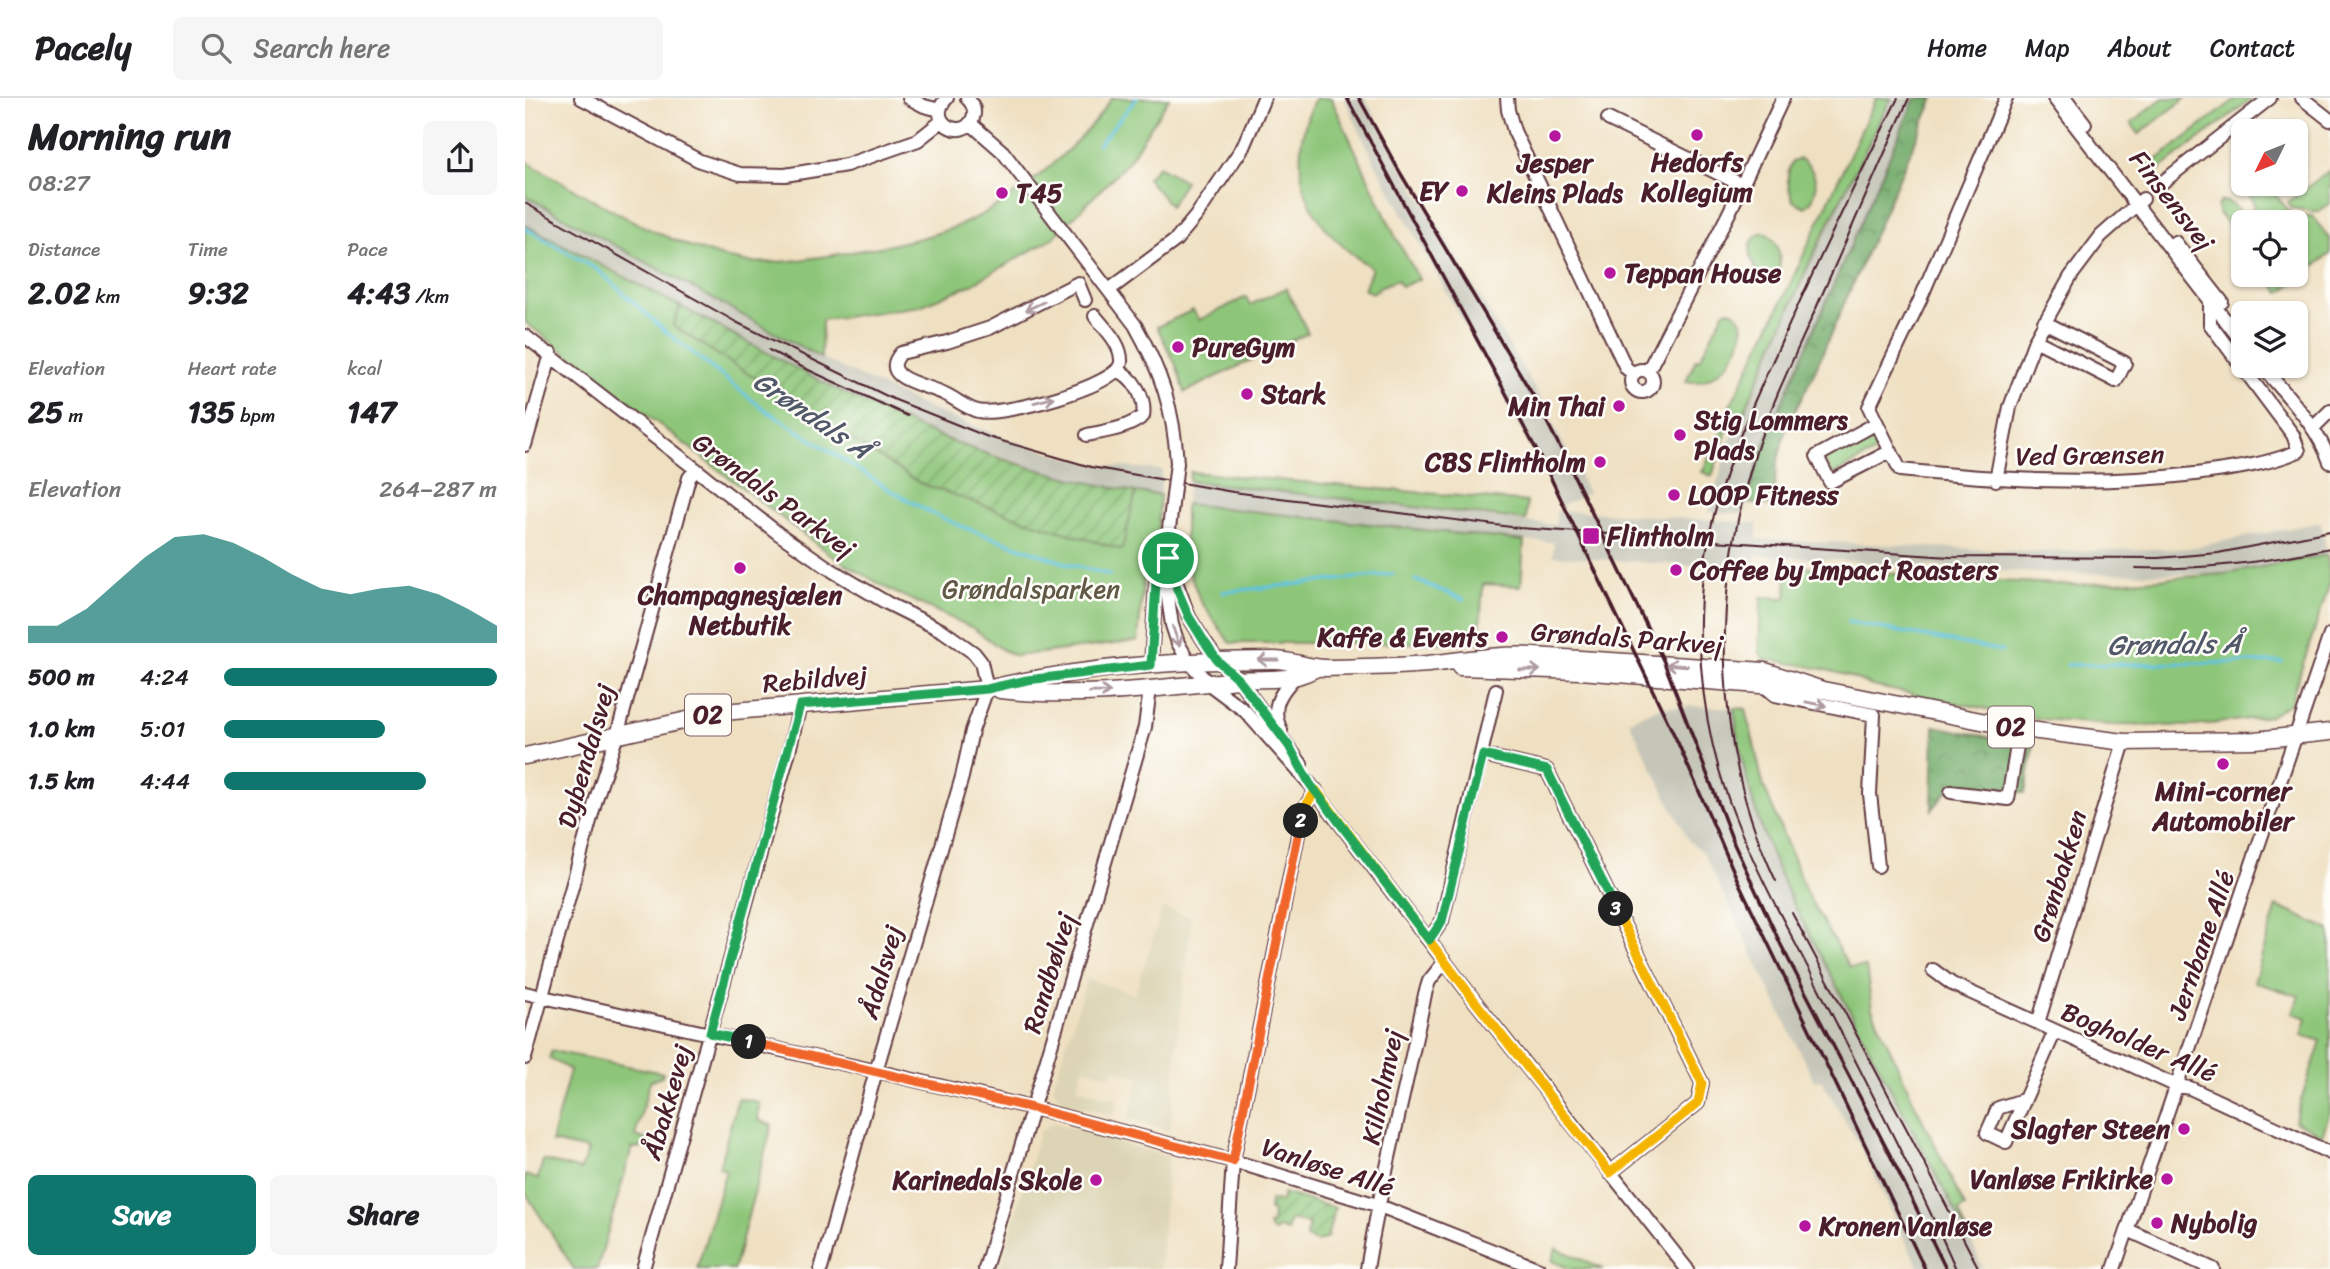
<!DOCTYPE html>
<meta charset="utf-8">
<style>
body{margin:0;font-family:Sriracha,sans-serif;background:#f6f6f6;color:#202124;height:100vh;display:flex;flex-direction:column;font-size:26px;white-space:nowrap}
*{box-sizing:border-box;margin:0}
p{font-size:23px;color:#757577}
.icon{flex:none;width:38px;height:38px;fill:none;stroke:currentColor;stroke-width:2;stroke-linecap:round;stroke-linejoin:round}
.map{position:relative;flex:1;overflow:hidden}
.panel{display:flex;flex-direction:column;background:#fff;width:525px}
.panel>*{flex:none}
.needle{width:46px;rotate:227deg}
.tools{position:absolute;left:1706px;top:21px;display:grid;gap:14px}
.tools a{display:grid;place-items:center;width:77px;height:77px;border-radius:10px;background:#fff;box-shadow:0 2px 5px #0004;font-size:35px}
.pin{position:absolute;display:grid;place-items:center;width:60px;height:60px;color:#fff;margin:-30px;border:4px solid #fff;border-radius:50%;box-shadow:0 2px 7px #0007}
.km{position:absolute;width:35px;height:35px;margin:-18px;border-radius:50%;background:#222;color:#fff;font-size:19px;line-height:35px;text-align:center}
.round{display:grid;place-items:center;flex:none;width:74px;height:74px;border-radius:10px;background:#f6f6f6}
.summary{display:flex;align-items:center;justify-content:space-between;height:119px;padding:0 28px}
h1{font-size:38px;font-weight:800;line-height:52px}
.metrics{display:grid;grid-template-columns:repeat(3,1fr);gap:10px;height:119px;padding:7px 28px}
.metrics div{display:grid;align-content:center}
.metrics b{font-size:30px;font-weight:800}
.metrics small{font-size:19px;font-weight:400}
.metrics p{font-size:19px}
.chart{height:196px;padding:14px 28px}
.chart p{display:flex;justify-content:space-between}
.chart svg{width:100%;height:126px;margin-top:7px;fill:#0f766e;opacity:.7}
.button{display:flex;gap:14px;margin-top:auto;padding:14px 28px}
.button a{flex:1;height:80px;border-radius:10px;background:#0f766e;color:#fff;font-size:28px;font-weight:800;line-height:80px;text-align:center}
.button a+a{background:#f6f6f6;color:#202124}
ul{padding:0 28px;list-style:none;font-size:23px}
li{display:grid;grid-template-columns:112px 84px 1fr;align-items:center;height:52px}
li i{height:18px;border-radius:9px;background:#0f766e}
header{display:flex;align-items:center;gap:42px;box-sizing:border-box;height:98px;padding:0 35px;background:#fff;border-bottom:2px solid #e0e0e0}
header strong{font-size:33px}
nav{display:flex;gap:38px;margin-inline-start:auto;font-size:24px}
.search{width:490px;height:63px;background:#f6f6f6;display:flex;align-items:center;gap:18px;box-sizing:border-box;padding:0 24px;border-radius:10px;color:#757577;font-size:26px}
main{display:flex;flex:1;min-height:0}
.map>svg:first-child{display:block}
.built{fill:#dcd4b4}
.railway{fill:#c5c5b8}
.green{fill:#8dc679;stroke:#6c7252;stroke-width:2}
.forest{fill:url(#forest-crowns);stroke:#5e654a;stroke-width:2}
.garden{fill:url(#garden-furrows);stroke:#6c7252;stroke-width:2}
.lines{fill:none;stroke-linecap:round;stroke-linejoin:round}
.stream{stroke:#5ec2dc;stroke-width:3.5}
.minor-casing{stroke:#633c42;stroke-width:16}
.major-casing{stroke:#633c42;stroke-width:19}
.minor{stroke:#fff;stroke-width:12}
.major{stroke:#fff;stroke-width:16}
.tram{stroke:#4a1f2b;stroke-width:2}
.rail{stroke:#4a1f2b;stroke-width:3.5}
.minor-bridge-casing{stroke:#633c42;stroke-width:16;stroke-linecap:butt}
.minor-bridge{stroke:#fff;stroke-width:12}
.oneway{stroke:#ae9aa0}
.split-1-casing{stroke:#fff;stroke-width:14}
.split-2-casing{stroke:#fff;stroke-width:14}
.split-3-casing{stroke:#fff;stroke-width:14}
.split-4-casing{stroke:#fff;stroke-width:14}
.split-1{stroke:#22a559;stroke-width:9}
.split-2{stroke:#f0652b;stroke-width:9}
.split-3{stroke:#f5b400;stroke-width:9}
.split-4{stroke:#22a559;stroke-width:9}
.poi-dot{fill:#b5179e;stroke:#fdfcf7;stroke-width:2.5}
.labels{text-anchor:middle;dominant-baseline:central;stroke-width:5;stroke-linejoin:round;paint-order:stroke}
.shield{fill:#fdfcf7;stroke:#806168;stroke-width:2}
.shield-label{font-size:24px;font-weight:bold;fill:#4a1f2b}
.poi-label{font-size:26px;font-weight:bold;fill:#4a1f2b;stroke:#fdfcf7;text-anchor:start}
.street-label{font-size:26px;fill:#4a1f2b;stroke:#fdfcf7}
.park-label{font-size:26px;fill:#615946;stroke:#fdfcf7}
.water-label{font-size:28px;font-style:italic;fill:#515869;stroke:#fdfcf7}
</style>
<header>
<strong>Pacely</strong>
<div class="search"><svg class="icon" aria-label="search" viewBox="0 0 24 24"><circle cx="10" cy="10" r="6"/><path d="M15 15l6 6"/></svg>Search here</div>
<nav><a>Home</a><a>Map</a><a>About</a><a>Contact</a></nav>
</header>
<main>
<section class="panel">
<div class="summary"><div><h1>Morning run</h1><p>08:27</p></div><a class="round"><svg class="icon" aria-label="share" viewBox="0 0 24 24"><path d="M12 15V3M7 8l5-5 5 5M5 13v7h14v-7"/></svg></a></div>
<div class="metrics">
<div><p>Distance</p><b>2.02<small> km</small></b></div>
<div><p>Time</p><b>9:32</b></div>
<div><p>Pace</p><b>4:43<small> /km</small></b></div>
</div>
<div class="metrics">
<div><p>Elevation</p><b>25<small> m</small></b></div>
<div><p>Heart rate</p><b>135<small> bpm</small></b></div>
<div><p>kcal</p><b>147</b></div>
</div>
<div class="chart"><p><span>Elevation</span>264–287 m</p>
<svg viewBox="0 0 160 44" preserveAspectRatio="none"><path d="M0 44V38L10 38L20 32L30 23L40 14L50 7L60 6L70 9L80 14L90 20L100 25L110 27L120 25L130 24L140 27L150 32L160 38V44z"/></svg>
</div>
<ul>
<li><b>500 m</b>4:24<i style="width:100%"></i></li>
<li><b>1.0 km</b>5:01<i style="width:59%"></i></li>
<li><b>1.5 km</b>4:44<i style="width:74%"></i></li>
</ul>
<div class="button"><a>Save</a><a>Share</a></div>
</section>
<div class="map">
<svg width="1805" height="1171" viewBox="0 0 1805 1171">
<defs>
<pattern id="forest-crowns" width="20" height="18" patternUnits="userSpaceOnUse" patternTransform="scale(1.75)"><rect width="20" height="18" fill="#72ab69"/><path d="M2 6a3 3 0 1 1 6 0M12 15a3 3 0 1 1 6 0" fill="none" stroke="#608b57"/></pattern>
<pattern id="garden-furrows" width="10" height="10" patternUnits="userSpaceOnUse" patternTransform="scale(1.75)"><rect width="10" height="10" fill="#8dc679"/><path d="M-1 1l2-2M0 10L10 0M9 11l2-2" fill="none" stroke="#75a063"/></pattern>
</defs>
<rect width="100%" height="100%" fill="#fdfcf7"/>
<filter id="ink" filterUnits="userSpaceOnUse"><feTurbulence type="fractalNoise" baseFrequency=".0143" numOctaves="2"/><feDisplacementMap in="SourceGraphic" scale="14" xChannelSelector="R" yChannelSelector="G"/><feConvolveMatrix kernelMatrix="1 2 1 2 8 2 1 2 1" color-interpolation-filters="sRGB"/></filter>
<filter id="wash" filterUnits="userSpaceOnUse"><feTurbulence type="fractalNoise" baseFrequency=".00686" numOctaves="4" result="noise"/><feDisplacementMap in="SourceGraphic" scale="28" xChannelSelector="R" yChannelSelector="G"/><feGaussianBlur stdDeviation="1.57" result="paint"/><feColorMatrix in="noise" values="0 0 0 0 0 0 0 0 0 0 0 0 0 0 0 0 0 1.4 0 .05"/><feComposite in="paint" operator="in"/></filter>
<g filter="url(#wash)">
<rect width="100%" height="100%" fill="#efe0c2"/>
<path class="built" d="M638 810 667 819 653 934 645 1033 603 1021 614 979 589 971 586 978 558 970 552 990 593 1002 588 1017 536 1003 528 989 562 881 610 896Z
M529 1025 643 1059 635 1171H475L515 1033Z"/>
<path class="railway" d="M819 0H840L877 68 1013 296 1063 395 1035 409 986 311 851 67Z
M1366 0H1390L1239 346 1219 416 1184 414 1203 348 1216 317 1204 310 1275 162 1285 166Z
M0 98 296 260 405 311 494 345 571 367 637 372 635 397 570 387 522 374 417 339 376 322 278 274 86 170 0 127Z
M664 383 1030 427 1032 412 1232 425V441L1512 454 1664 450 1796 424 1802 457 1700 476 1511 475 1231 457 1229 472 1028 458 1029 444 999 443 660 406Z
M1169 608 1209 610 1223 691 1245 756 1268 805 1445 1141 1458 1171H1394L1334 1046 1296 981 1289 983 1178 754 1164 743 1104 623 1132 610Z"/>
<path class="green" d="M587 0H644L603 64 528 140 445 187 395 208 297 222 296 260 0 98V63C69 102 137 146 215 163 241 168 289 160 315 156 350 150 386 144 419 133 479 114 552 52 587 0Z
M790 0H806L870 138 894 181 876 189 872 182 854 189 853 192 847 195 839 191 847 170C782 129 757 73 790 0Z
M1351 0H1366L1284 166 1218 317 1204 310 1261 195Z
M1638 0H1661L1614 36 1606 25Z
M1712 0H1728L1626 78 1620 71Z
M1275 61C1293 70 1297 98 1280 109L1268 103C1263 89 1260 77 1267 64Z
M633 68 660 83 645 108 622 80Z
M1805 72V105L1793 114 1767 110 1763 104Z
M1723 86H1746L1745 91 1767 116 1787 118 1805 141V156L1755 195 1741 177H1771V124H1718V147L1693 114 1692 108 1695 104 1701 103 1709 107 1718 118 1730 109 1723 93Z
M0 127 155 208 148 227 597 449 611 394 635 397 632 445 619 474 613 543 490 558 476 551 448 530 365 492 307 458 0 224Z
M1239 134C1254 143 1257 159 1253 176L1243 183C1227 175 1215 141 1239 134Z
M761 190 783 235 660 294 651 267 632 229 668 212 674 222 721 199 725 207Z
M1204 212C1239 220 1200 293 1161 283L1171 261 1174 262 1199 214Z
M1203 320 1206 321 1187 378 1177 374Z
M1346 334 1352 337 1357 347 1354 352 1308 377 1299 363 1301 357Z
M665 374 1002 404 1001 422 664 383Z
M660 406 999 443 996 488 958 486 954 545H705L675 502 660 463Z
M1802 457 1805 485 1765 605 1745 618 1670 628 1586 627 1507 620 1347 588C1314 571 1275 567 1239 561L1234 553 1236 499 1261 500 1262 467 1436 481 1550 487 1700 476Z
M1209 610 1221 611 1238 686 1282 796 1324 869H1341L1347 911 1389 1004 1440 1109 1434 1113 1445 1141 1268 805C1237 743 1217 680 1209 610Z
M1752 808 1805 832V1014L1797 1037 1769 1023 1796 943 1777 937 1782 920 1768 915 1774 898 1729 884Z
M27 953 138 975 136 979 125 983 110 1038 129 1044 127 1049 107 1050 72 1171H49L0 1094V1077L13 1081 18 1062 56 1072 63 1052 26 1044 45 972 24 960Z
M213 1000 234 1004 233 1022 247 1027 209 1171H172L201 1072 194 1069Z
M1031 1150 1078 1171H1045L1027 1163Z"/>
<path class="forest" d="M1390 0H1409L1287 279 1260 333 1252 367 1247 408 1221 405 1239 346Z
M1409 628 1509 648 1500 695 1467 688 1463 697 1423 692 1407 712Z"/>
<path class="garden" d="M155 208C241 253 326 303 416 339 479 364 545 382 611 394L597 452 506 424 395 385 148 228Z
M758 1095 810 1110 802 1140 792 1144 781 1140 784 1126 765 1121 762 1133 752 1130 751 1134 747 1133 743 1127 747 1126 748 1113 744 1112 745 1102 755 1104 758 1100Z"/>
<g class="lines">
<path class="stream" d="M573 47 612 0
M0 130 74 173 140 233 236 309 362 390 406 415 438 429 543 466 585 477
M890 482 938 501
M698 494 868 476
M1323 524 1477 553
M1542 567 1757 564"/>
</g>
</g>
<g filter="url(#ink)">
<g class="lines">
<defs>
<path id="minor" d="M56 0 175 63 215 76 260 77 321 67 393 42 417 23
M384 0 399 8 415 12
M422 0C399 23 438 45 448 20 451 12 448 6 442 0
M982 0 983 12 989 33 1101 270 1109 276
M1481 0 1395 202 1344 309 1375 372C1475 382 1570 388 1670 376 1706 371 1741 367 1774 353L1768 337 1685 226V204L1692 198
M1529 0 1718 245
M1540 0 1560 26
M1777 0 1805 22
M1083 21 1217 87
M445 25 478 54 610 227C636 273 649 312 652 365
M1634 87 1745 0
M1650 144 1697 204
M584 192 651 142 671 118 718 49 739 0
M560 202 553 185 465 230 422 244 376 255C352 282 404 287 420 296 431 301 442 311 453 313 475 319 595 288 596 264 597 246 580 231 570 218
M0 238 254 436 308 473 362 505 418 533 449 555 456 564 462 591 447 633 437 679 351 973 296 1171
M1510 242 1591 283 1600 265 1519 224
M1737 268C1762 298 1792 327 1805 364
M1106 283a11 11 0 1 1 22 0a11 11 0 1 1-22 0Z
M1123 273 1204 115 1258 0
M1352 325 1292 358 1305 384 1366 353
M1788 330 1805 313
M562 337C581 333 602 331 618 318 621 300 609 279 592 272
M0 347 26 256
M1471 382 1485 309 1510 242 1546 178 1576 138 1618 101
M644 431 642 493 647 527 653 545 664 564 684 586 720 613 785 686 949 902 1162 1171
M646 470 664 519 679 543 692 562 714 582 776 666
M626 567 631 485 640 467
M1238 587 1250 597 1349 617 1345 696 1353 768
M756 632C745 610 754 596 770 579
M958 657 1022 672 1177 985 1173 1005 1085 1075
M1426 694 1483 701 1493 642
M904 842 917 823 971 592
M1408 872 1427 886 1652 988 1665 990 1805 1055
M0 895 351 973 507 1010 708 1063 852 1107 1014 1171
M1513 925 1599 644
M0 960 71 701 92 637 164 380 171 371
M1498 1002 1473 1010 1462 1035 1481 1044 1530 933
M1603 1132 1688 1171
M118 1171 264 653 275 607
M460 1171 620 629 625 591
M701 1171 708 1063 778 712 791 692
M842 1171C857 1078 882 988 900 896L904 883 920 863
M1589 1171 1805 537"/>
<path id="major" d="M935 569 1055 573 1298 592 1497 631 1599 644 1730 642 1805 634
M475 592C554 601 634 590 713 582 732 580 754 583 772 578 779 576 786 573 792 570
M0 658 198 614 462 591C555 569 653 562 749 562 767 562 783 570 801 570 835 569 869 569 903 566 939 562 973 556 1009 558L1240 573 1298 592"/>
</defs>
<use href="#minor" class="minor-casing"/>
<use href="#major" class="major-casing"/>
<use href="#minor" class="minor"/>
<use href="#major" class="major"/>
<path class="tram" d="M1373 0C1332 82 1292 164 1255 247 1230 301 1205 355 1190 413 1164 513 1172 623 1210 719 1233 778 1265 834 1294 891 1341 984 1389 1076 1431 1171
M0 105 211 224 368 301 463 339 566 369 708 394 994 430 1425 459 1633 460 1693 455 1805 433
M244 252 277 269 383 318
M1611 470C1676 472 1742 464 1805 450
M1251 783C1188 651 1186 499 1229 360 1246 304 1273 252 1296 199 1326 132 1355 66 1384 0
M1267 815 1388 1043 1454 1171"/>
<path class="rail" d="M822 0 1020 368 1153 645 1212 781 1400 1171
M834 0 873 71 1009 299 1039 357 1139 564 1209 746 1256 847 1365 1057 1421 1171"/>
<defs>
<path id="minor-bridge" d="M644 431 652 365"/>
</defs>
<use href="#minor-bridge" class="minor-bridge-casing"/>
<use href="#minor-bridge" class="minor-bridge"/>
</g>
<defs><path id="oneway-shaft" d="M-6 0H5M1.5-3L5.5 0L1.5 3" fill="none" stroke-width="1.6" stroke-linecap="round" stroke-linejoin="round" transform="scale(1.75)"/></defs>
<g class="oneway">
<use href="#oneway-shaft" transform="translate(510 208) rotate(154)"/>
<use href="#oneway-shaft" transform="translate(519 302) rotate(-14)"/>
<use href="#oneway-shaft" transform="translate(651 538) rotate(70)"/>
<use href="#oneway-shaft" transform="translate(743 562) rotate(180)"/>
<use href="#oneway-shaft" transform="translate(1152 567) rotate(-176)"/>
<use href="#oneway-shaft" transform="translate(1005 572)"/>
<use href="#oneway-shaft" transform="translate(575 594) rotate(-1)"/>
<use href="#oneway-shaft" transform="translate(1291 606) rotate(11)"/>
</g>
</g>
<g class="lines" filter="url(#ink)">
<defs>
<path id="split-1" d="M224 944 185 935 275 607 462 591 502 582 626 567 631 485 643 460"/>
<path id="split-2" d="M224 944 507 1010 708 1063 776 723"/>
<path id="split-3" d="M776 723 778 712 791 692 949 902 1085 1075 1173 1005 1177 985 1091 811"/>
<path id="split-4" d="M643 460 652 491 664 519 679 543 692 562 714 582 764 648 785 686 904 842 917 823 958 657 1022 672 1091 811"/>
</defs>
<use href="#split-1" class="split-1-casing"/>
<use href="#split-2" class="split-2-casing"/>
<use href="#split-3" class="split-3-casing"/>
<use href="#split-4" class="split-4-casing"/>
<use href="#split-1" class="split-1"/>
<use href="#split-2" class="split-2"/>
<use href="#split-3" class="split-3"/>
<use href="#split-4" class="split-4"/>
</g>
<g class="poi-dot">
<circle cx="1172" cy="37" r="7"/>
<circle cx="1030" cy="38" r="7"/>
<circle cx="937" cy="93" r="7"/>
<circle cx="477" cy="95" r="7"/>
<circle cx="1085" cy="175" r="7"/>
<circle cx="653" cy="249" r="7"/>
<circle cx="722" cy="296" r="7"/>
<circle cx="1094" cy="308" r="7"/>
<circle cx="1155" cy="337" r="7"/>
<circle cx="1075" cy="364" r="7"/>
<circle cx="1149" cy="397" r="7"/>
<rect x="1057" y="429" width="18" height="18" rx="3.5"/>
<circle cx="215" cy="470" r="7"/>
<circle cx="1151" cy="472" r="7"/>
<circle cx="977" cy="539" r="7"/>
<circle cx="1698" cy="666" r="7"/>
<circle cx="1659" cy="1031" r="7"/>
<circle cx="1642" cy="1081" r="7"/>
<circle cx="571" cy="1082" r="7"/>
<circle cx="1632" cy="1125" r="7"/>
<circle cx="1280" cy="1128" r="7"/>
</g>
<g class="labels">
<g class="shield">
<rect x="160" y="596.5" width="46" height="41" rx="5"/>
<rect x="1463" y="608.5" width="46" height="41" rx="5"/>
</g>
<g class="shield-label">
<text x="183" y="617">O2</text>
<text x="1486" y="629">O2</text>
</g>
<g class="poi-label">
<text x="1172" y="64" text-anchor="middle">Hedorfs<tspan x="1172" dy="30">Kollegium</tspan></text>
<text x="1030" y="65" text-anchor="middle">Jesper<tspan x="1030" dy="30">Kleins Plads</tspan></text>
<text x="923" y="93" text-anchor="end">EY</text>
<text x="491" y="95">T45</text>
<text x="1099" y="175">Teppan House</text>
<text x="667" y="249">PureGym</text>
<text x="736" y="296">Stark</text>
<text x="1080" y="308" text-anchor="end">Min Thai</text>
<text x="1169" y="322">Stig Lommers<tspan x="1169" dy="30">Plads</tspan></text>
<text x="1061" y="364" text-anchor="end">CBS Flintholm</text>
<text x="1163" y="397">LOOP Fitness</text>
<text x="1082" y="438">Flintholm</text>
<text x="1165" y="472">Coffee by Impact Roasters</text>
<text x="215" y="497" text-anchor="middle">Champagnesjælen<tspan x="215" dy="30">Netbutik</tspan></text>
<text x="963" y="539" text-anchor="end">Kaffe &amp; Events</text>
<text x="1698" y="693" text-anchor="middle">Mini-corner<tspan x="1698" dy="30">Automobiler</tspan></text>
<text x="1645" y="1031" text-anchor="end">Slagter Steen</text>
<text x="1628" y="1081" text-anchor="end">Vanløse Frikirke</text>
<text x="557" y="1082" text-anchor="end">Karinedals Skole</text>
<text x="1646" y="1125">Nybolig</text>
<text x="1294" y="1128">Kronen Vanløse</text>
</g>
<g class="street-label">
<text transform="translate(1647 102) rotate(52)">Finsensvej</text>
<text transform="translate(1565 357) rotate(-1)">Ved Grænsen</text>
<text transform="translate(249 397) rotate(36)">Grøndals Parkvej</text>
<text transform="translate(1102 540) rotate(4)">Grøndals Parkvej</text>
<text transform="translate(290 581) rotate(-5)">Rebildvej</text>
<text transform="translate(61 658) rotate(-74)">Dybendalsvej</text>
<text transform="translate(1534 778) rotate(-73)">Grønbakken</text>
<text transform="translate(1676 847) rotate(-71)">Jernbane Allé</text>
<text transform="translate(356 874) rotate(-74)">Ådalsvej</text>
<text transform="translate(524 875) rotate(-73)">Randbølvej</text>
<text transform="translate(1614 944) rotate(23)">Bogholder Allé</text>
<text transform="translate(857 989) rotate(-78)">Kilholmvej</text>
<text transform="translate(142 1004) rotate(-74)">Åbakkevej</text>
<text transform="translate(803 1069) rotate(18)">Vanløse Allé</text>
</g>
<g class="park-label">
<text x="506" y="491">Grøndalsparken</text>
</g>
<g class="water-label">
<text transform="translate(287 317) rotate(34)">Grøndals Å</text>
<text transform="translate(1649 546) rotate(-1)">Grøndals Å</text>
</g>
</g>
</svg>
<div class="tools">
<a><svg class="needle" viewBox="-14 -14 28 28"><path d="M0-13l5 13h-10z" fill="#e53935"/><path d="M0 13l5-13h-10z" fill="#757577"/></svg></a>
<a><svg class="icon" aria-label="locate" viewBox="0 0 24 24"><circle cx="12" cy="12" r="6"/><path d="M12 2v4M12 18v4M2 12h4M18 12h4"/></svg></a>
<a><svg class="icon" aria-label="layers" viewBox="0 0 24 24"><path d="M12 4l9 5-9 5-9-5zM3 14l9 5 9-5"/></svg></a>
</div>
<div class="pin" style="left:643px;top:460px;background:#1e9e55"><svg class="icon" aria-label="arrive" viewBox="0 0 24 24"><path d="M6 21V4h12l-3 4 3 4H6"/></svg></div>
<b class="km" style="left:224px;top:944px">1</b>
<b class="km" style="left:776px;top:723px">2</b>
<b class="km" style="left:1091px;top:811px">3</b>
</div>
</main>
